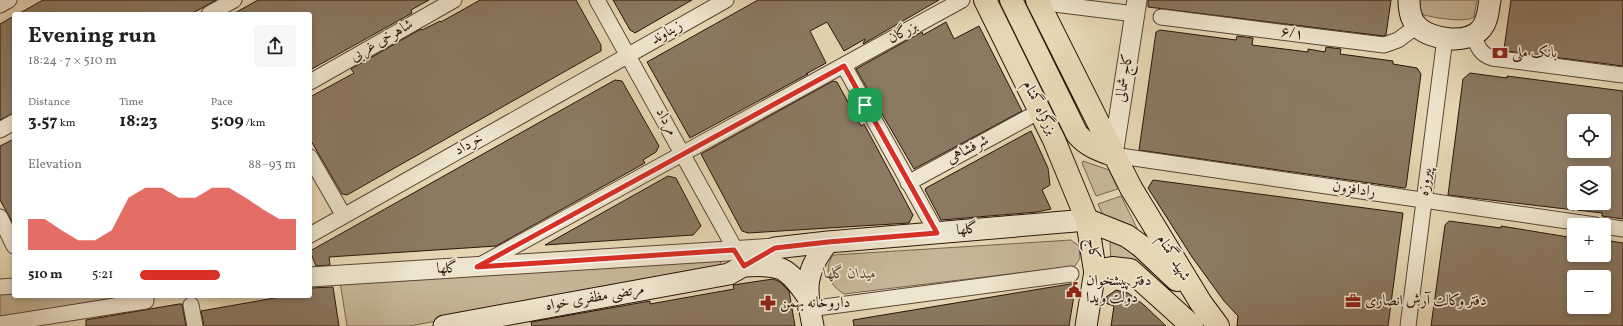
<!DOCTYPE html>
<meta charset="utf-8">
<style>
body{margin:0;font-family:Vollkorn,Amiri,serif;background:#f6f6f6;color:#222;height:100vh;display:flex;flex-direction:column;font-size:15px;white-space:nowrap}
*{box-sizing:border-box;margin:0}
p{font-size:13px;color:#767676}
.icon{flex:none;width:22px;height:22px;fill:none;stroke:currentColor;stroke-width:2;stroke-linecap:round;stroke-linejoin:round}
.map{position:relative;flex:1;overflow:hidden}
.panel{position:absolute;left:12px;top:12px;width:300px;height:286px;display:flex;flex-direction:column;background:#fff;border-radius:4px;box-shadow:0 2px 6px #0003}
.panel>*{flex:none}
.controls{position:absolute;left:1567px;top:114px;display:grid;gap:8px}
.controls a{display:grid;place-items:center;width:44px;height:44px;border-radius:4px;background:#fff;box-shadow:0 2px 6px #0003;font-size:20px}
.pin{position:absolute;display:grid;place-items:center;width:34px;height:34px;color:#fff;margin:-17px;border-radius:8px;box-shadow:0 2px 6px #0006}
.round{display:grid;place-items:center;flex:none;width:42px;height:42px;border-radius:4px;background:#f6f6f6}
.overview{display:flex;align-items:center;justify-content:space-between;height:68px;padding:0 16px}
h1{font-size:22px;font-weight:700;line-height:30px}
.stats{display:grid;grid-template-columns:repeat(3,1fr);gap:6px;height:68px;padding:4px 16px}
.stats div{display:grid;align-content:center}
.stats b{font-size:17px;font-weight:700}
.stats small{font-size:11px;font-weight:400}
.stats p{font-size:11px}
.chart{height:112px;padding:8px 16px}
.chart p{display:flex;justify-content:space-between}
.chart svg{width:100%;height:72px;margin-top:4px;fill:#d93025;opacity:.7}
ul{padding:0 16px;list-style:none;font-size:13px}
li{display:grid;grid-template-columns:64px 48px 1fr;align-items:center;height:30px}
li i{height:10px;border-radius:5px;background:#d93025}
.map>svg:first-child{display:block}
.green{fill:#c6b697;stroke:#786550}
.building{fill:#8b7962;stroke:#29140a;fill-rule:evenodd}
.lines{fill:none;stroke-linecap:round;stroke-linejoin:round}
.minor-casing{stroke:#584534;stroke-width:17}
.tertiary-casing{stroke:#584534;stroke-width:21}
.secondary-casing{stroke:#29140a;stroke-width:23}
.primary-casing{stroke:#29140a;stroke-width:24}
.trunk-casing{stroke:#29140a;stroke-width:24}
.minor{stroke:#efe5ce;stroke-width:15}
.tertiary{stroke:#efe5ce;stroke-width:19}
.secondary{stroke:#efe5ce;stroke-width:21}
.primary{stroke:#e6d7b4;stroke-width:22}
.trunk{stroke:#e6d7b4;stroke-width:22}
.route-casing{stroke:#fff;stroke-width:8}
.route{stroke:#d93025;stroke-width:5}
.labels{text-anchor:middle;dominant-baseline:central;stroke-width:3.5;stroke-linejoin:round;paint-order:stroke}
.street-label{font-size:15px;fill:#29140a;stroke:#efe5ce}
.poi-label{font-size:15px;fill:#29140a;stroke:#efe5ce;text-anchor:start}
.park-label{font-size:15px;font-style:italic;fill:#584534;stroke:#efe5ce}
</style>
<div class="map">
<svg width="1623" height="326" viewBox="0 0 1623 326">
<rect width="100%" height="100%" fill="#e6d7b4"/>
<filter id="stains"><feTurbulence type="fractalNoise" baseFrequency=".005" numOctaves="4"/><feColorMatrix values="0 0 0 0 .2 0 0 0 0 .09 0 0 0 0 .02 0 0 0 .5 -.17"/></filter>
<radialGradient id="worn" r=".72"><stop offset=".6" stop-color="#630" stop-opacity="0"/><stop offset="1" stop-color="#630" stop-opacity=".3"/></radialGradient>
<path class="green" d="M1420 0H1477L1474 17C1466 23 1435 18 1424 15L1420 11Z
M1083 161 1109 170 1118 189 1096 196 1082 163Z
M1121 196 1137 228 1136 230 1104 218 1098 204Z
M1071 240 1079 246 1080 258 1075 266 844 294C829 285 823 270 833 255Z
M1112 241C1135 252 1149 270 1165 289L1111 265 1110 243Z
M721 259 720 267 410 326H347L340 282Z
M14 289V296H142L0 320V290Z"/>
<path class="building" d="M43 0H216L191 14H18Z
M258 0H429L411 10 412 13 310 70V14H233Z
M480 0H576L601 45V51L347 195 342 194 310 139V97L354 73 351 69 421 29 422 30 440 21 441 22Z
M613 0H692L635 33 630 30Z
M758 0H939L863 44 865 39 844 51 827 22 810 31 826 63 806 74H808L690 138 647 62Z
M1148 0H1391L1386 35 1383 36 1148 7Z
M1511 0H1623V66L1506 51 1504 49Z
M14 16V113L0 120V24Z
M946 22 954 39 979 26 1022 111 914 169 856 69 922 32 923 35Z
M1160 30 1236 40 1237 36 1253 38 1252 45 1308 52V49L1325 52 1326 47 1341 49 1340 54 1393 61V64L1417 68 1421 74 1406 187 1405 188 1139 150 1156 32Z
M1470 73 1507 78V76L1623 91V219L1602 216V213L1577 210 1578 203H1604V173H1574V210L1448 195 1463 79ZM1574 121H1604V151H1574Z
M615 80 622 81 659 146 656 152 643 160 645 163 496 246 329 257 330 265 316 266 310 251Z
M833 81 837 82 861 126 864 124 907 204 913 215 909 223 748 233 742 231 701 154Z
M1031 131 1048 168 1050 185 1042 190 1051 209 1037 212 941 220 925 190 926 188Z
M14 139V225L0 200V146Z
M668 176 676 178 701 226 693 235 545 245Z
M1153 180 1403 213 1388 326H1237L1238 316 1224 301 1192 257 1148 188Z
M1449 221 1501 228V226L1574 238V255H1604V240L1623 243V326H1431L1445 225ZM1574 277H1604V307H1574Z
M773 279 780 282 789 291 795 326H532L531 322 650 301V304L734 289 733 285Z
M1076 283 1069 326H854L853 320Z
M333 287 339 326H204L201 311 286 296H310V288Z
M1116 290 1128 293 1144 305 1166 326H1111L1114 306 1102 302V300Z
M179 304H182L186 326H86V320Z"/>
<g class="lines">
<defs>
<path id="minor" d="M597 0 740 258
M1038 2 1135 14
M0 5 9 0
M209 14 234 0
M1161 17 1384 45 1398 40 1417 26
M1474 35C1477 46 1480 54 1492 58L1623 75
M844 66 937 233
M310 82 454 0
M0 130 14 122
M1113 155 1595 225
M310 157 344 216
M908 183 1029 117
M0 217 14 246
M1604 226 1623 229
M310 235 726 0
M480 265 962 0
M0 287 14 286
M191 305 195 326
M809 309 1071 274
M0 324 146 301V296
M1408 326 1445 38"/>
<path id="tertiary" d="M1113 155 1137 0
M310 277 775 248"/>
<path id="secondary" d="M1409 0C1409 9 1410 19 1417 26 1430 40 1468 45 1481 29 1488 21 1488 11 1490 0
M745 266C779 264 787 266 807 296
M444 326 729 274 775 248 828 242 1087 220
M813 326C805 289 804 272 828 242
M1086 326 1095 271"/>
<path id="primary" d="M1131 188 1201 303 1218 326
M1087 220 1095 271 1112 268 1130 270 1192 326
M1087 220 1127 236 1141 246 1177 280"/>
<path id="trunk" d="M985 0 1054 140 1087 220
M1011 0 1077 134C1087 146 1099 150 1113 155
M1037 0 1131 188"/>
</defs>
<use href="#minor" class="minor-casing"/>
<use href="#tertiary" class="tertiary-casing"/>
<use href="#secondary" class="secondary-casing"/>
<use href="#primary" class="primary-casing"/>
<use href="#trunk" class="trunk-casing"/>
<use href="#minor" class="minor"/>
<use href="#tertiary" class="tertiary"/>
<use href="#secondary" class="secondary"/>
<use href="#primary" class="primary"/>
<use href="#trunk" class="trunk"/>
</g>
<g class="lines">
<defs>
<path id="route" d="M844 66 937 233 828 242 775 248 744 266 734 250 477 267Z"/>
</defs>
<use href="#route" class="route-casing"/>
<use href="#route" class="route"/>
</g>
<defs>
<symbol id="bank-bare" viewBox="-9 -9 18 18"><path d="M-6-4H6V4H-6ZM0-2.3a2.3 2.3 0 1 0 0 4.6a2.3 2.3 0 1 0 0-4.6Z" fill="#8f2418" stroke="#efe5ce" stroke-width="2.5" paint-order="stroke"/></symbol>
<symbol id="civic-bare" viewBox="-9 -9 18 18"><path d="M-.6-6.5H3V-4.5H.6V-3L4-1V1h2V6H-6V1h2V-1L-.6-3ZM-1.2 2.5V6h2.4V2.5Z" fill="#8f2418" stroke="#efe5ce" stroke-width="2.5" paint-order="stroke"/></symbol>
<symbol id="office-bare" viewBox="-9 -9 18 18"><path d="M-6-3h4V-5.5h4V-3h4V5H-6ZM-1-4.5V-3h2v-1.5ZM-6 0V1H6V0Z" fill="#8f2418" stroke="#efe5ce" stroke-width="2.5" paint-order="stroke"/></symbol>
<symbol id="pharmacy-bare" viewBox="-9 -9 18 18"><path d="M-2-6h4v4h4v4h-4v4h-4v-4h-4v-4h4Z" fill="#8f2418" stroke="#efe5ce" stroke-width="2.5" paint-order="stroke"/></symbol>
</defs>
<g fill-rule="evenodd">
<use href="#bank-bare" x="1489" y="42" width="22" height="22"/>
<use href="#civic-bare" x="1063" y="279" width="22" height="22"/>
<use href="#office-bare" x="1342" y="290" width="22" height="22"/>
<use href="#pharmacy-bare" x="757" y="292" width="22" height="22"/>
</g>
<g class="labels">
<g class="street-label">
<text transform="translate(667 33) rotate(-29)">زیناوند</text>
<text transform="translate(903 33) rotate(-29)">بزرگان</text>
<text transform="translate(1292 34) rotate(7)">۶/۱</text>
<text transform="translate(382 41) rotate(-30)">شاهرخی غربی</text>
<text transform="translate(1125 78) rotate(-81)">کاج شمالی</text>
<text transform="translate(1039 108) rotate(64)">بزرگراه گمنام</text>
<text transform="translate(666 122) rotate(61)">مرداد</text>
<text transform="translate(469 145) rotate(-29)">خرداد</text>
<text transform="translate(968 150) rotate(-28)">شرفشاهی</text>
<text transform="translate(1426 182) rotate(-83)">پیروزه</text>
<text transform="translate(1354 190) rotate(8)">رادافزون</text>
<text transform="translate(967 230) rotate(-5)">گلها</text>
<text transform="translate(1092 249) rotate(80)">کاج</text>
<text transform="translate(1173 258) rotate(59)">شهید گمنام</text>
<text transform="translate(447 269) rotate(-3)">گلها</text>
<text transform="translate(595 298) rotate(-10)">مرتضی مظفری خواه</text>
</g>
<g class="poi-label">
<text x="1512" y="53">بانک ملی</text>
<text x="1086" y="281">دفتر پیشخوان<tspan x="1086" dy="17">دولت ویدا</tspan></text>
<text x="1365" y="301">دفتر وکالت آرش انصاری</text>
<text x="780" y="303">داروخانه بهمن</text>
</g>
<g class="park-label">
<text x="850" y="274">میدان گلها</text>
</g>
</g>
<rect width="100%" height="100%" filter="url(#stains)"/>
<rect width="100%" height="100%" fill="url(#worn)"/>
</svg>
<div class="controls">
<a><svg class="icon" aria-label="locate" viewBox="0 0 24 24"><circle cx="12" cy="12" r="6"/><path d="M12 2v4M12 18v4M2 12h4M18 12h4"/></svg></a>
<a><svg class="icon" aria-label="layers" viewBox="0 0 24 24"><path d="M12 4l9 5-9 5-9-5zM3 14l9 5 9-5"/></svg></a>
<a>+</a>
<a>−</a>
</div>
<div class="pin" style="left:865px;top:105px;background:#1e9e55"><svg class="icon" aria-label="arrive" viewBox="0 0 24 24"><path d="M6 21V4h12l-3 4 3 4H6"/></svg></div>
<section class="panel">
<div class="overview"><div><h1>Evening run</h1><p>18:24 · 7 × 510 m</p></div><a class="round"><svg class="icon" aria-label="share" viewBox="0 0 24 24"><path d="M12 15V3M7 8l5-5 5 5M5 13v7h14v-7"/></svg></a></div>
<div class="stats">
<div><p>Distance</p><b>3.57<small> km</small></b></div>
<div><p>Time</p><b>18:23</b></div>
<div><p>Pace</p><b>5:09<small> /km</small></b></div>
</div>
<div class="chart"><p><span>Elevation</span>88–93 m</p>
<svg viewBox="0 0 160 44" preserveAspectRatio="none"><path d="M0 44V25L10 25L20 32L30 38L40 38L50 32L60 12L70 6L80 6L90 12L100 12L110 6L120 6L130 12L140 19L150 25L160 25V44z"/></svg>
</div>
<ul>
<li><b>510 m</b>5:21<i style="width:51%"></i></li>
</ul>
</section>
</div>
